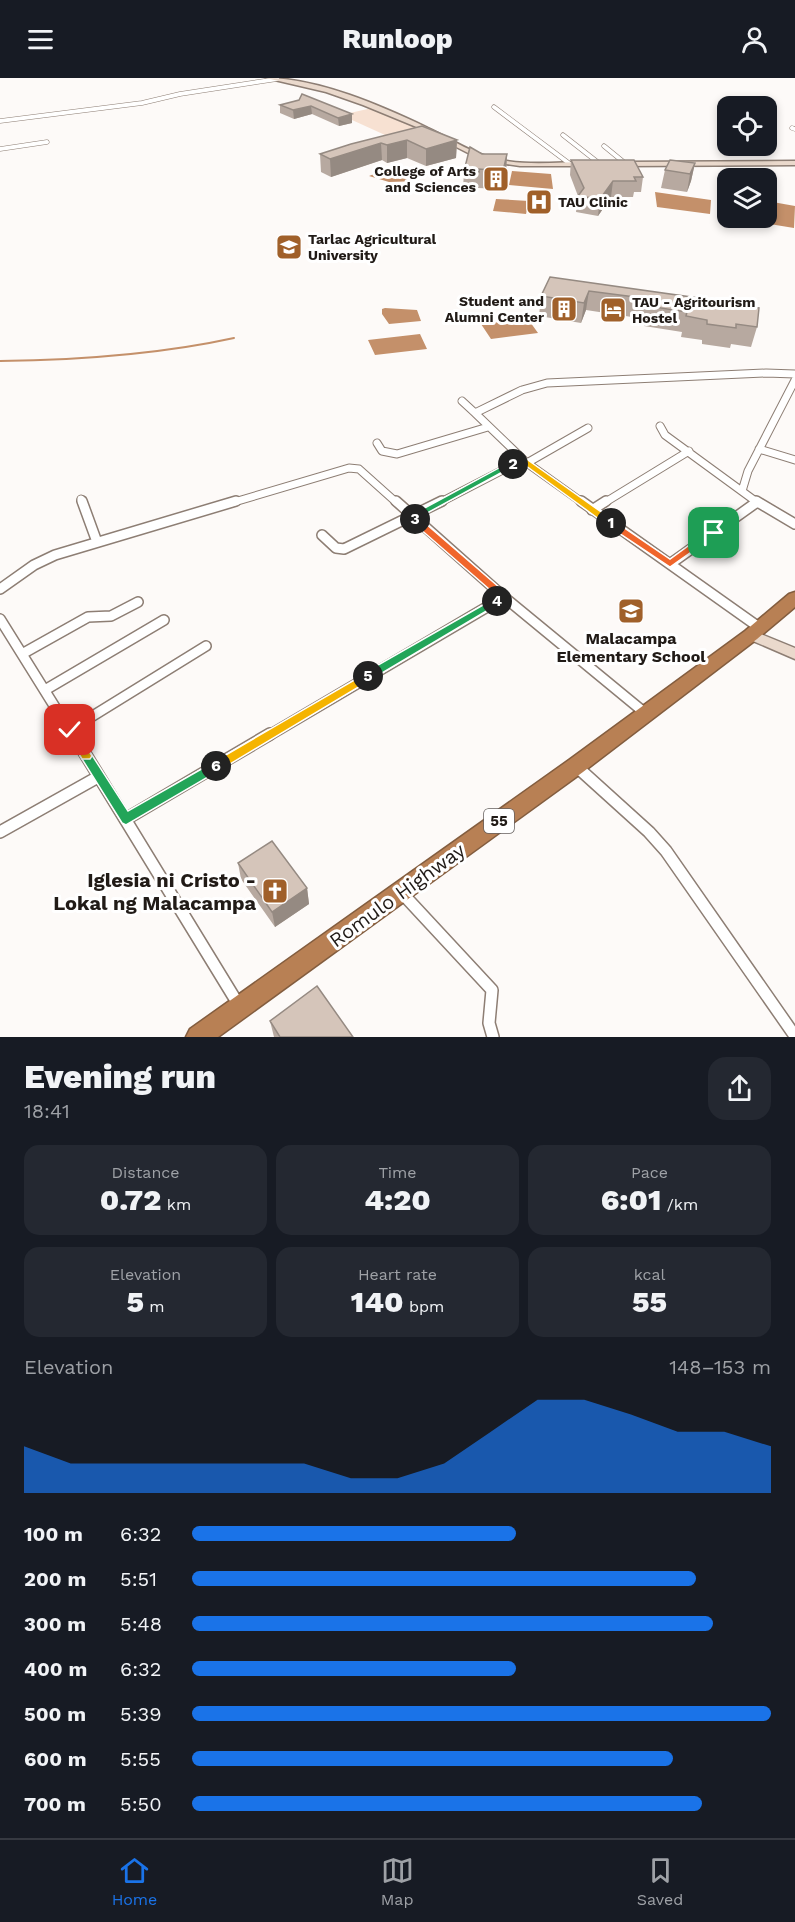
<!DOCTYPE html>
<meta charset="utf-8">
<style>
body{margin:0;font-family:"Work Sans",sans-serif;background:#242831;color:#f1f3f6;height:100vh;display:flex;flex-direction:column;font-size:22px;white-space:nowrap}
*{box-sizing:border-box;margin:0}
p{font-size:20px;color:#9ea1a6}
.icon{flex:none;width:33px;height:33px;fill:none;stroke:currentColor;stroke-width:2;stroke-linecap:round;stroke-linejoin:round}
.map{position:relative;height:959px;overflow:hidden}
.side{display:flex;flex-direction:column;background:#171b24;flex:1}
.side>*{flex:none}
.tools{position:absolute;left:717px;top:18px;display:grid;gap:12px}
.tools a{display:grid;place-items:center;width:60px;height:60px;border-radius:12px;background:#171b24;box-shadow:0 3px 9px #0003;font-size:30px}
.pin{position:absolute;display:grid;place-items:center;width:51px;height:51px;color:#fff;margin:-26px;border-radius:12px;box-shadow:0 3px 9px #0006}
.km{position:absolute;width:30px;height:30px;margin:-15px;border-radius:50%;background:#222;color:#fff;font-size:16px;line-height:30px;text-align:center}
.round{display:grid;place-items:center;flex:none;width:63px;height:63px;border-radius:18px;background:#242831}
.summary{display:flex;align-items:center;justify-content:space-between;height:102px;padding:0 24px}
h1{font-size:33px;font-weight:800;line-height:45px}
.figures{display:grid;grid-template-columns:repeat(3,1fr);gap:9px;height:102px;padding:6px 24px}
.figures div{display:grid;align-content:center;border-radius:15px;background:#242831;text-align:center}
.figures b{font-size:30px;font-weight:800}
.figures small{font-size:16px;font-weight:400}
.figures p{font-size:16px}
.chart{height:168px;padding:12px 24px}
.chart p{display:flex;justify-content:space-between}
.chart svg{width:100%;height:108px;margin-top:6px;fill:#1a73e8;opacity:.7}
ul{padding:0 24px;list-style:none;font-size:20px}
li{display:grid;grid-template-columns:96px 72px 1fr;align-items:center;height:45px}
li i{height:15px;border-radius:8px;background:#1a73e8}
header{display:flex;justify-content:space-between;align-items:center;height:78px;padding:0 24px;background:#171b24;font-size:27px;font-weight:800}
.dock{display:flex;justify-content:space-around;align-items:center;height:84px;border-top:2px solid #363941;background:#171b24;font-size:16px;color:#9ea1a6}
.dock a{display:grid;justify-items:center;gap:3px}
.dock .on{color:#1a73e8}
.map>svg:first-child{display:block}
.green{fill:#f7e1d2}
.water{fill:#c4906a}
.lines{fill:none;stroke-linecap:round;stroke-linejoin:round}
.stream{stroke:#c4906a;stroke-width:2}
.street-far3-casing{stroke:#8d7e74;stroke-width:5}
.street-far2-casing{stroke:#8d7e74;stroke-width:9}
.street-far1-casing{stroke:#8d7e74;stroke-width:12}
.street-casing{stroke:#8d7e74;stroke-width:14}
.secondary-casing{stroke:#8d7e74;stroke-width:3}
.highway-casing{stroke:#835d3f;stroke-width:3}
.street-far3{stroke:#fff;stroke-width:4}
.street-far2{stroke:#fff;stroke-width:7}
.street-far1{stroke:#fff;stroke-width:9}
.street{stroke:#fff;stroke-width:11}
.secondary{fill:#ead9cc;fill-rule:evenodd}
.highway{fill:#b88054;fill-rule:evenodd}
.wall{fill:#b7a9a0}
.shaded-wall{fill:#958a82}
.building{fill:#d5c5ba;stroke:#958a82;stroke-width:1.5}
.split-1{fill:#f0652b;stroke:#fff;stroke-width:1.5}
.split-2{fill:#f5b400;stroke:#fff;stroke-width:1.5}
.split-3{fill:#22a559;stroke:#fff;stroke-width:1.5}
.split-4{fill:#f0652b;stroke:#fff;stroke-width:1.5}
.split-5{fill:#22a559;stroke:#fff;stroke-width:1.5}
.split-6{fill:#f5b400;stroke:#fff;stroke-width:1.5}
.split-7{fill:#22a559;stroke:#fff;stroke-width:1.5}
.split-8{fill:#f5b400;stroke:#fff;stroke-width:1.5}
.labels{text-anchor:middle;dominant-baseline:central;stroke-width:6;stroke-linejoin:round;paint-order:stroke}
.far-poi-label{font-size:14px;font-weight:bold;fill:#211b17;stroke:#fff;text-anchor:start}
.shield{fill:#fff;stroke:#645f5d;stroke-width:1.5}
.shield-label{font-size:15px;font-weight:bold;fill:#211b17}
.poi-label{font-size:16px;font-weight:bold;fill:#211b17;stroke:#fff}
.near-poi-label{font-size:20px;font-weight:bold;fill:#211b17;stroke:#fff;text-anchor:end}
.near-street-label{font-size:20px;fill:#211b17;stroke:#fff}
</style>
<header><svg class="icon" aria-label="menu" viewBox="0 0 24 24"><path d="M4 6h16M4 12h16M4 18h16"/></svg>Runloop<svg class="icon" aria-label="person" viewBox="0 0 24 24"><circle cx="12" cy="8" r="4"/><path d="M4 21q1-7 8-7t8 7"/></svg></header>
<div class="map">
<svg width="795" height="959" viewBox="0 0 795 959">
<rect width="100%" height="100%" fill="#fdfaf8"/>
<path class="green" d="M372 30 427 53 396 62 341 37Z"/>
<path class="water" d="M384 92 415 94 419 103 389 104 369 98Z
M512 93 551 96 553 111 509 107Z
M655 114 711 122 710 136 657 129Z
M496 121 529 123 526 136 493 133Z
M767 123 795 128 794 150 733 140H766Z
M385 230 417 232 421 243 389 246 382 236V231Z
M528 241 538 255 491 261 481 246Z
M420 256 427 271 375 277 368 262Z"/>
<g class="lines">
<path class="stream" d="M0 283C79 282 157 277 234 260"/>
<defs>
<path id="street-far3" d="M494 29 570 86
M0 43 142 25 180 16 277 1
M792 50 795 51
M563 57 600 86
M604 68 626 86
M0 71 47 64"/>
<path id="street-far2" d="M462 323 475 335
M660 348 665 357 758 425
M377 365 382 373 397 376 488 349
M759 371 795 382
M527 385 588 350
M742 413 748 393 795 302
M81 421 82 425
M231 425 349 390 359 391 397 425
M439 425 522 382
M583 425 527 385 475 335 522 312 547 305 766 295 795 296
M604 425 689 373"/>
<path id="street-far1" d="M82 423 97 464
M396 423 504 519 645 635
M581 423 760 550
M756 423 795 446
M592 432 606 423
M322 457 336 470 344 471 442 423
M670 486 757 424
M0 511 34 487 55 477 236 423
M0 541 73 658
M22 576 88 539 111 538 138 524
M45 612 164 542
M70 652 206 568
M268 658 504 519"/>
<path id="street" d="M73 656 240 929
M576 688 649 754 666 773 795 958
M126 741 270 656
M0 754 98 699
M401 814 492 912 489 945 493 959"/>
<path id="secondary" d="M266 0C318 0 382 28 428 50 448 59 466 72 486 78 518 89 554 84 587 84L590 86 587 88H520L491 84 472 77 419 50 363 27 326 14Z
M795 83V87L622 88 619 86 622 84Z
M751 552 795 570V581L746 560 744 557 746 554Z"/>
<path id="highway" d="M795 514V529L757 561 583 694 218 959H186L190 951 569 682 745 553 789 516Z"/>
</defs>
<use href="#street-far3" class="street-far3-casing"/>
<use href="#street-far2" class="street-far2-casing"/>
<use href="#street-far1" class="street-far1-casing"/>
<use href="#street" class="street-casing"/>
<use href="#secondary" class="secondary-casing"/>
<use href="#highway" class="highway-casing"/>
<use href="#street-far3" class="street-far3"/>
<use href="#street-far2" class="street-far2"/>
<use href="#street-far1" class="street-far1"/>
<use href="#street" class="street"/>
<use href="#secondary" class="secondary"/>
<use href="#highway" class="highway"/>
</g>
<path class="wall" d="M299 22 352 45 339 48 312 36 294 41 280 35V27Z
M422 48 457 62 456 80 426 88 407 80 387 85 382 82 331 99 321 94 320 76Z
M482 76H507L506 94 502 111 478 110V112L463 111 464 93Z
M571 82 643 99 641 114H634L633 119H611L598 138 576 134 578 118 570 97Z
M695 85 691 103 687 114 661 110 665 92Z
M550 199 744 231 757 249 751 269 731 266 730 270 702 266V262L681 259 682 254 644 248 645 241 586 232 581 245 539 238 541 218Z
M238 785 307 810 309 826 275 849 241 801Z
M270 943 353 959H274Z"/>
<path class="shaded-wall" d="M311 28 312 36 294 41 293 32Z
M352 36V45L339 48 338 40Z
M407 62V80L387 85V67Z
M457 62 456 80 426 88V71Z
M381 65 382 82 331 99 330 81Z
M507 76 506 94 502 111 503 93Z
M695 85 691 103 687 114 690 96Z
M613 103 611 119 598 138 600 121Z
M589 213 586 232 581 245 584 225Z
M307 810 309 826 275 849 272 834Z"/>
<path class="building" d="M302 16 352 36 338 40 311 28 293 32 280 27 299 22Z
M422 48 457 62 426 71 407 62 387 67 381 65 330 81 320 76 351 66Z
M470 69 482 76H507L503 93 479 91V94L464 93Z
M571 82H634L643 99H634L636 103H613L600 121 578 118 584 110Z
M670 82 695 85 690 96 665 92Z
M550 199 705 221 704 225 745 231V228L759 230 757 249 736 246V250L707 246V242L686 238 687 234 648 228 650 221 589 213 584 225 541 218Z
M272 763 307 810 272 834 238 785Z
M317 908 353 959H280L270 943Z"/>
<path class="split-1" d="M607 443H614L670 481 710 452 718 455 670 489 607 447Z"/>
<path class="split-2" d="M519 380H525L614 443V447H607L522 385 510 388V384Z"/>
<path class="split-3" d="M510 384 517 386 418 440V443H411L408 439Z"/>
<path class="split-4" d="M411 439H418L507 516V521L500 525H493L492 523 497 518 411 443Z"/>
<path class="split-5" d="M497 519 502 523 500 525 372 601H364V595Z"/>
<path class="split-6" d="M368 594 374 598 372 601 220 692H212V685Z"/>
<path class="split-7" d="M86 673 90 674 128 733 212 685H220L222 688 220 692 126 747 122 745 82 681 80 678Z"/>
<path class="split-8" d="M70 647 75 649 92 678 90 681H82L66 655 65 652Z"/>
<defs>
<symbol id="building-square" viewBox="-11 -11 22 22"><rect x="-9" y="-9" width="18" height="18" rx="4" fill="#a0602a" stroke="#fff"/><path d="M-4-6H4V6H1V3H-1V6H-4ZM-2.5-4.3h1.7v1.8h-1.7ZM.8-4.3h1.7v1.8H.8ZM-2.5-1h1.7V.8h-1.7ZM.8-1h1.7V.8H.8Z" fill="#fff"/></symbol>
<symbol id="hospital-square" viewBox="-11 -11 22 22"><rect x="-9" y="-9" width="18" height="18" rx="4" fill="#a0602a" stroke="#fff"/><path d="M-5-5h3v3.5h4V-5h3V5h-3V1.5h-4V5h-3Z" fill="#fff"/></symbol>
<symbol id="university-square" viewBox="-11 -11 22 22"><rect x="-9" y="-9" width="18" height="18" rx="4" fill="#a0602a" stroke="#fff"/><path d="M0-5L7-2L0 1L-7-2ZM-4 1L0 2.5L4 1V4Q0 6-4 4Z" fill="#fff"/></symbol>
<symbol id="hotel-square" viewBox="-11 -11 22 22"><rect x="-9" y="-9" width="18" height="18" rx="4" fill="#a0602a" stroke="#fff"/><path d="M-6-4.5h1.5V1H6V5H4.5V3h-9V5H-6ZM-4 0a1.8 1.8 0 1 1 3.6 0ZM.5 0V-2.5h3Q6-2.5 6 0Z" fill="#fff"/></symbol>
<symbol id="school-square" viewBox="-11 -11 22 22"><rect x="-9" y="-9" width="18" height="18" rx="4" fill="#a0602a" stroke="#fff"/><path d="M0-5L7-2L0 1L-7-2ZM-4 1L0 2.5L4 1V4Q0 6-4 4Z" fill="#fff"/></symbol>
<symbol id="church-square" viewBox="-11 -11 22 22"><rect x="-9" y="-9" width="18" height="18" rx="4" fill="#a0602a" stroke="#fff"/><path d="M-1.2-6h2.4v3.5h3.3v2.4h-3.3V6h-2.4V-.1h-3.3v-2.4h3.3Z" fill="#fff"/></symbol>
</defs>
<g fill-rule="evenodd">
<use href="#building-square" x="481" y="86" width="30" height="30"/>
<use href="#hospital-square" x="524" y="109" width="30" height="30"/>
<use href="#university-square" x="274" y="154" width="30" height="30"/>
<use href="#building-square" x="549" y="216" width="30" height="30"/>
<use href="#hotel-square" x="598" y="217" width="30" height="30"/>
<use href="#school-square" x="616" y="518" width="30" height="30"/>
<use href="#church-square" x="260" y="798" width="30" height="30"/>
</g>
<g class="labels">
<g class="far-poi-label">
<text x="476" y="93" text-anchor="end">College of Arts<tspan x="476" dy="16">and Sciences</tspan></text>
<text x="558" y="124">TAU Clinic</text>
<text x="308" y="161">Tarlac Agricultural<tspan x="308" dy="16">University</tspan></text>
<text x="544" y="223" text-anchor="end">Student and<tspan x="544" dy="16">Alumni Center</tspan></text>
<text x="632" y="224">TAU - Agritourism<tspan x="632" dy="16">Hostel</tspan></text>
</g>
<rect class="shield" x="484" y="731" width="30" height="24" rx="4.5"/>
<g class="shield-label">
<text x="499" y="743">55</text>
</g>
<g class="poi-label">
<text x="631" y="560">Malacampa<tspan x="631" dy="18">Elementary School</tspan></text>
</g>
<g class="near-poi-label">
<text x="256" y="802">Iglesia ni Cristo -<tspan x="256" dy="23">Lokal ng Malacampa</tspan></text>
</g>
<g class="near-street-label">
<text transform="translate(397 817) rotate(-36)">Romulo Highway</text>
</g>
</g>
</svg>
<div class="tools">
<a><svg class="icon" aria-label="locate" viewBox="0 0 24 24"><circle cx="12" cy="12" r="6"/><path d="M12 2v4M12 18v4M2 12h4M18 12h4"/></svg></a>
<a><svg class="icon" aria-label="layers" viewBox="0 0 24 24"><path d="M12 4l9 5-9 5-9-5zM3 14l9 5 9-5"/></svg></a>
</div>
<div class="pin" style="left:714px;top:455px;background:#1e9e55"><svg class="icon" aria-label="arrive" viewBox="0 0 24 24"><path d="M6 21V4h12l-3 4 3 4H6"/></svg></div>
<div class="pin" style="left:70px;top:652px;background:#d93025"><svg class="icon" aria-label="check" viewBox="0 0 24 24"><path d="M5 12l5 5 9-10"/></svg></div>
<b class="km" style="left:611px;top:445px">1</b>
<b class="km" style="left:513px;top:386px">2</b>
<b class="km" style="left:415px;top:441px">3</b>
<b class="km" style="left:497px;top:523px">4</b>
<b class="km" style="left:368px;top:598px">5</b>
<b class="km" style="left:216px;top:688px">6</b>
</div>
<section class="side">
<div class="summary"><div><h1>Evening run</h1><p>18:41</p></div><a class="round"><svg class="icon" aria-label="share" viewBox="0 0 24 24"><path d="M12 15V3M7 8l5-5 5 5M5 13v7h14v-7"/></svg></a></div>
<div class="figures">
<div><p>Distance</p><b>0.72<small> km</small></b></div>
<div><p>Time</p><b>4:20</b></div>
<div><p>Pace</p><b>6:01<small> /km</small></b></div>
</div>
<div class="figures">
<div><p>Elevation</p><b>5<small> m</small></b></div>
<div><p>Heart rate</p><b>140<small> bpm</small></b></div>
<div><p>kcal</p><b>55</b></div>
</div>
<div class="chart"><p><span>Elevation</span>148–153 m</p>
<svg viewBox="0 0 160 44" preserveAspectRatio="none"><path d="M0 44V25L10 32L20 32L30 32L40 32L50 32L60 32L70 38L80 38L90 32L100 19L110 6L120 6L130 12L140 19L150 19L160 25V44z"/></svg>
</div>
<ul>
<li><b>100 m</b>6:32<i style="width:56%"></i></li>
<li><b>200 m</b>5:51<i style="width:87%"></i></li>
<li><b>300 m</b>5:48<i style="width:90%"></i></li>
<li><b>400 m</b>6:32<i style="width:56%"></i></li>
<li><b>500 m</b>5:39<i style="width:100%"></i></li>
<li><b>600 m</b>5:55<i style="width:83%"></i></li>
<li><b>700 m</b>5:50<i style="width:88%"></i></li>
</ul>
</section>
<nav class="dock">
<a class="on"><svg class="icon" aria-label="home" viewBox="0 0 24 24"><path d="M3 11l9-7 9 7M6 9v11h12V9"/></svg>Home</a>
<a><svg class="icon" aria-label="map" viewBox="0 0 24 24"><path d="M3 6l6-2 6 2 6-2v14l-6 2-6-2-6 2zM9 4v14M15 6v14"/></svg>Map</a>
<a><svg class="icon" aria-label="saved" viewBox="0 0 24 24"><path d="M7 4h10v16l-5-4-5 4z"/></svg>Saved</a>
</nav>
